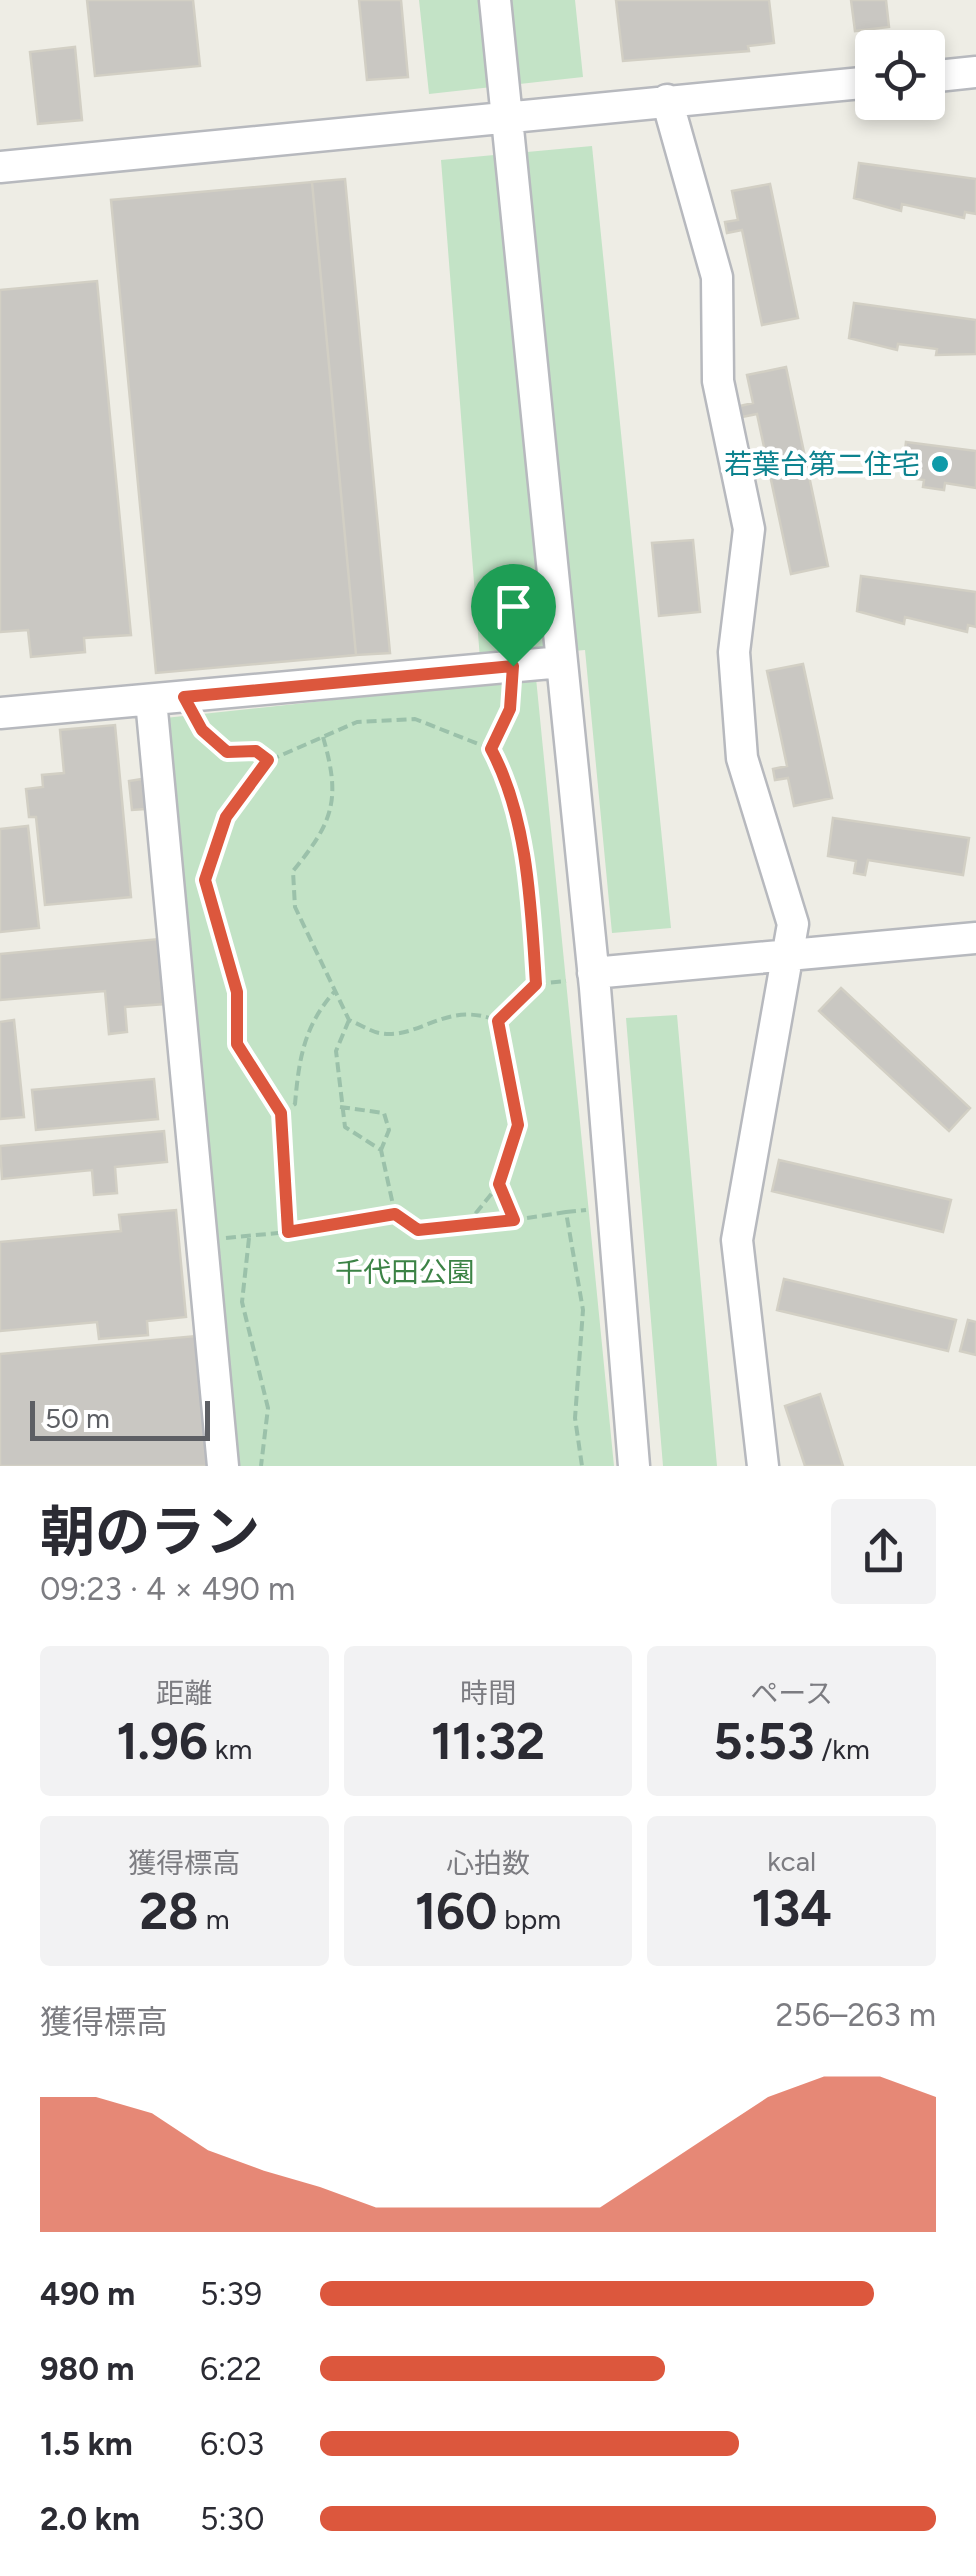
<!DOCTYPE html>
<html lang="ja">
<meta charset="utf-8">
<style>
body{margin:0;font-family:Figtree,"Noto Sans JP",sans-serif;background:#f2f2f3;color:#2b2b33;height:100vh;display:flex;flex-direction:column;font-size:38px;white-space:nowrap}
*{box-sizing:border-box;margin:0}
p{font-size:32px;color:#7c7c81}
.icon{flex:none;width:55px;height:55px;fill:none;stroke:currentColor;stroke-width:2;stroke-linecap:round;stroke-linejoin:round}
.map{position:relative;height:1466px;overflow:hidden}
.details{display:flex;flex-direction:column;background:#fff;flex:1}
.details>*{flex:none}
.controls{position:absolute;left:855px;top:30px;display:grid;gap:20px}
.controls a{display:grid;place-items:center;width:90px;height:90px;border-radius:10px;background:#fff;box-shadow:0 5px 15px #0003;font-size:50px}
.scale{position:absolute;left:30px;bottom:25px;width:180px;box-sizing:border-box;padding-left:10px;border:5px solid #5d5f64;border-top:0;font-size:28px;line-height:35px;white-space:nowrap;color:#5d5f64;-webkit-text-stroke:8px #fff;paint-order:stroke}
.pin{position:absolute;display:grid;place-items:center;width:85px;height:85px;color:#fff;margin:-102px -42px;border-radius:50% 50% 50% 0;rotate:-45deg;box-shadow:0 0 10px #0007}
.pin .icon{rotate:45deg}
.round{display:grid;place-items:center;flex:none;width:105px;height:105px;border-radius:10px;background:#f2f2f3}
.overview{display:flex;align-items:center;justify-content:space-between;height:170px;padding:0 40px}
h1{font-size:55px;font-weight:700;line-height:75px}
.stats{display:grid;grid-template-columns:repeat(3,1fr);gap:15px;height:170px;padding:10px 40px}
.stats div{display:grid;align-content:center;border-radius:10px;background:#f2f2f3;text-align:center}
.stats b{font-size:50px;font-weight:700}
.stats small{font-size:28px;font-weight:400}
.stats p{font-size:28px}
.chart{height:280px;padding:20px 40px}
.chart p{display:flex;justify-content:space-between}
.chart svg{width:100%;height:180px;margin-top:10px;fill:#dc573d;opacity:.7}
ul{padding:0 40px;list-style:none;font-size:32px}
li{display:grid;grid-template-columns:160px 120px 1fr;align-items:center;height:75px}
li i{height:25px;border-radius:12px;background:#dc573d}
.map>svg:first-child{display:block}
.green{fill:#c3e3c6}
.building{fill:#c9c7c2;stroke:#d2cfc4;stroke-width:2.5}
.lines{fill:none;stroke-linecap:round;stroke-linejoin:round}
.minor-casing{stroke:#b7b9be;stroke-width:35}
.path{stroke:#9bc1aa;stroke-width:4;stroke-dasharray:10 5;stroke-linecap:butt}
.minor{stroke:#fff;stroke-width:30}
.route-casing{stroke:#fff;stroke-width:20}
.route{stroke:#dc573d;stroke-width:12}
.culture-dot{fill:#0f9aa8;stroke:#fff;stroke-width:4}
.labels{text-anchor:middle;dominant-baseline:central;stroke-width:8;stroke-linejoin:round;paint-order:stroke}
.culture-label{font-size:28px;fill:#0d838f;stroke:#fff;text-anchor:end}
.park-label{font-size:28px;fill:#3c8346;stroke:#fff}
</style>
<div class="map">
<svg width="976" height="1466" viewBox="0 0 976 1466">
<rect width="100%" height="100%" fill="#eeede5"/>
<path class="green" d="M419 0H575L583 77 429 94Z
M592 146 671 928 612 933 585 650 480 659 441 160Z
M536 678 614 1466H233L165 718Z
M677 1015 717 1466H663L626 1018Z"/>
<path class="building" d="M87 0H193L200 66 95 76Z
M359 0H401L408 77 367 80Z
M616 0H769L774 43 748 46 749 51 623 61Z
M851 0H886L889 27 855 31Z
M75 47 82 120 38 124 30 52Z
M859 163 976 179V214L965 212 964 218 902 204 901 211 854 198Z
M345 179 390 653 356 655 312 182Z
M312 182 356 655 156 673 111 200Z
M770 184 798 318 762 325 742 230 727 233 725 222 738 220 732 191Z
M97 281 131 635 84 638 85 652 31 657 28 630 0 632V290Z
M854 303 976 320V354L936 355 937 349 898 344 897 350 849 338Z
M786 367 828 566 791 574 757 414 742 417 740 406 753 403 747 375Z
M906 442 976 451V488L945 483 944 490 923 487 924 480 902 477Z
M693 540 700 612 659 616 652 543Z
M861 576 976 592V627L968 625 967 632 905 617 904 624 857 611Z
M803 664 832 798 794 806 788 778 775 780 773 769 787 766 767 671Z
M115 725 131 897 45 905 36 817H29L26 789 43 787 42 775 64 773 60 730Z
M142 779 145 809 132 810 129 781Z
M833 818 969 838 963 875 868 860 865 875 854 873 856 861 828 856Z
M28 826 39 928 0 932V829Z
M159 939 165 1004 125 1007 127 1032 109 1034 105 991 0 1000V954Z
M841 988 970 1108 949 1131 819 1011Z
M14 1020 24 1117 0 1119V1022Z
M154 1079 158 1119 36 1130 32 1090Z
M164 1131 167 1162 115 1167 117 1193 94 1195 92 1170 2 1179 0 1146Z
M779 1160 951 1200 943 1232 772 1191Z
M176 1210 186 1317 147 1321 148 1335 99 1339 97 1322 0 1331V1242L121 1231 119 1215Z
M784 1279 956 1320 948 1351 777 1310Z
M968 1320 976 1322V1355L960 1351Z
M196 1336 208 1466H0V1354Z
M820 1394 843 1466H805L785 1406Z"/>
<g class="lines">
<defs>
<path id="minor" d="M495 0 595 988 634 1466
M928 77 976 72
M667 100 717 277 718 381 749 529 734 652 742 758 793 924 737 1240 763 1466
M0 167 872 82
M151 700 223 1466
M0 713 562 662
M593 973 976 938"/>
</defs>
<use href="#minor" class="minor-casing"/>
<path class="path" d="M198 723 227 752 256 751 268 761
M323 737C341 799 334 821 293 871L295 907 349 1020C359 1024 370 1031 379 1033 419 1041 446 999 498 1021
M491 749 509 709 511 693
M536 984 566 981
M349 1020 336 1051 345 1127 381 1150 395 1214
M340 1107 384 1113 389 1130 381 1150
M281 1113 295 1104C299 1058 304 1026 335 991
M566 1212 586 1210
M466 1225 498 1186
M288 1232 395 1214 418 1229 514 1220
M226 1238 288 1232 281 1113 237 1044V992L205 880 226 817 268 761 357 722 415 719 491 749 511 787 532 920 536 984 498 1021 518 1125 499 1184 514 1220 566 1212 583 1310 575 1418 582 1466
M249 1238 242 1302 268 1408 261 1466"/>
<use href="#minor" class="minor"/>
</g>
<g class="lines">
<defs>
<path id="route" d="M513 666 510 709 491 749C528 818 531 907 536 984L498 1021 518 1125 499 1184 514 1220 418 1230 395 1214 288 1232 281 1113 237 1044V992L205 880 226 817 268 760 256 751 227 752 202 730 184 697Z"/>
</defs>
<use href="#route" class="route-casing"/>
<use href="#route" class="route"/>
</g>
<circle class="culture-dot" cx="940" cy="464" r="10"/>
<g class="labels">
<g class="culture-label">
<text x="920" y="464">若葉台第二住宅</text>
</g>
<g class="park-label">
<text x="405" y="1272">千代田公園</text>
</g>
</g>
</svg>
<div class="controls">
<a><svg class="icon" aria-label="locate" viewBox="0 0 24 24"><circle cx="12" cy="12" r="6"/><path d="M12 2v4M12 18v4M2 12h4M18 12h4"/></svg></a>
</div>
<div class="scale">50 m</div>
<div class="pin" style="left:513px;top:666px;background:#1e9e55"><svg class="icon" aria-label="arrive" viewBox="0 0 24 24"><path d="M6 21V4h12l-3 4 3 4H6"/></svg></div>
</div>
<section class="details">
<div class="overview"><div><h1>朝のラン</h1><p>09:23 · 4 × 490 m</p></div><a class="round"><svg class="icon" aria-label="share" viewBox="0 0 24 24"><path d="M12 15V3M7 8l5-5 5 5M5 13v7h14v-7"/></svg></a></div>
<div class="stats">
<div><p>距離</p><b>1.96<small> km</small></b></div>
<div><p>時間</p><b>11:32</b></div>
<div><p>ペース</p><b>5:53<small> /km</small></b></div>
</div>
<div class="stats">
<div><p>獲得標高</p><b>28<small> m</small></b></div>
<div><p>心拍数</p><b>160<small> bpm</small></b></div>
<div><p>kcal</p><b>134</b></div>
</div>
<div class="chart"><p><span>獲得標高</span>256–263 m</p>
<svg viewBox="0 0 160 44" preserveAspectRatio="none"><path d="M0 44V11L10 11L20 15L30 24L40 29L50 33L60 38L70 38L80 38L90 38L100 38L110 29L120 20L130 11L140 6L150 6L160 11V44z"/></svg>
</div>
<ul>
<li><b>490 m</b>5:39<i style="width:90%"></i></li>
<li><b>980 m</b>6:22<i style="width:56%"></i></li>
<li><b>1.5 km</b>6:03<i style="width:68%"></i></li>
<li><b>2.0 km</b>5:30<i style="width:100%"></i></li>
</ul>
</section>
